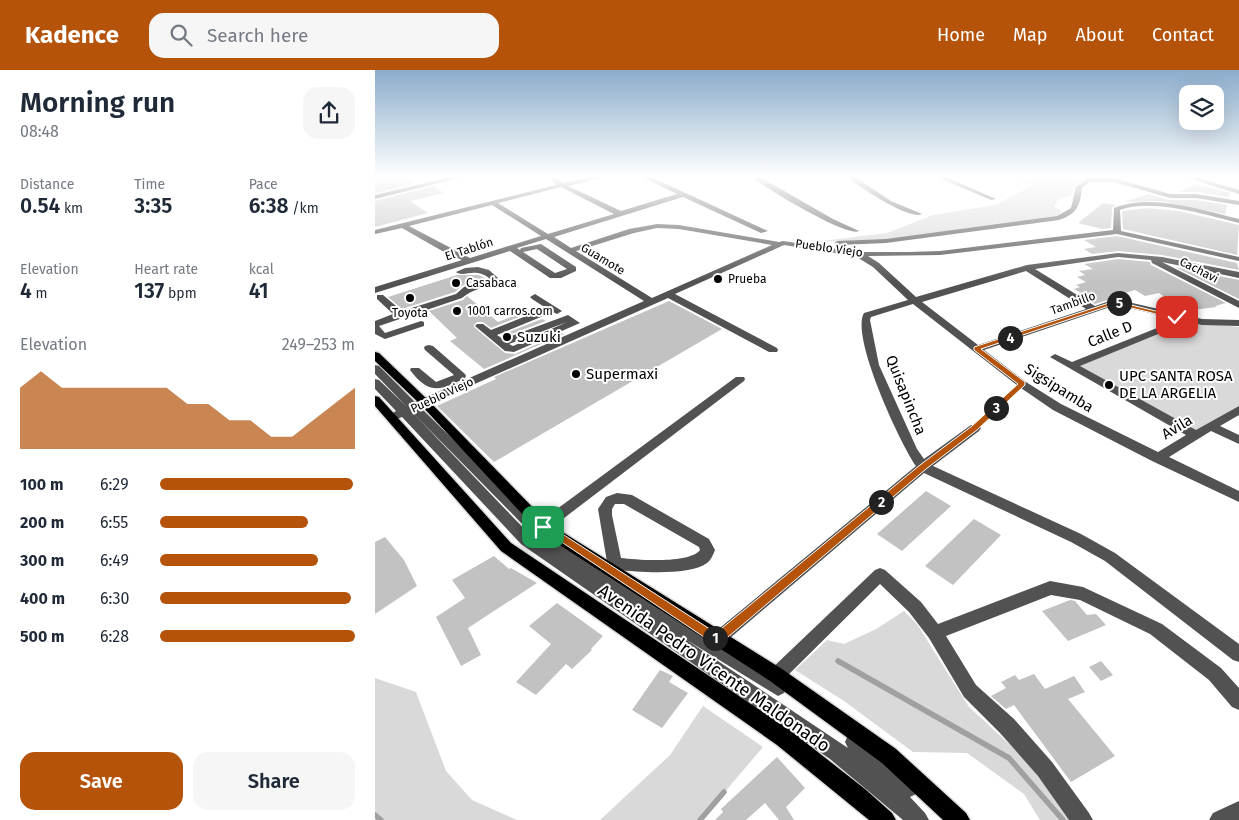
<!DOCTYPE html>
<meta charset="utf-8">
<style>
body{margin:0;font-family:"Fira Sans",sans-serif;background:#f6f6f7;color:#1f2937;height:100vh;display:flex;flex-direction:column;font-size:19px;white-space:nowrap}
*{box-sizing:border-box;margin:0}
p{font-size:16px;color:#747a83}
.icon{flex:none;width:28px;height:28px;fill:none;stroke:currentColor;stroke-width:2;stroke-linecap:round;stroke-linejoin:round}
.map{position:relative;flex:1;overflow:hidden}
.sheet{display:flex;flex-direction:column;background:#fff;width:375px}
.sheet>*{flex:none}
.tools{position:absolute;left:804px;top:15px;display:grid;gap:10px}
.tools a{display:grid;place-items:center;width:45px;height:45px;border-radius:10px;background:#fff;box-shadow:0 5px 20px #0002;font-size:25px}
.pin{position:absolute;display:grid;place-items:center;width:42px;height:42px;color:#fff;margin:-21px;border-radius:10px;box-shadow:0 2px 8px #0006}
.km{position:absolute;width:25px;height:25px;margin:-12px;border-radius:50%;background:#222;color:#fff;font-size:14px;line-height:25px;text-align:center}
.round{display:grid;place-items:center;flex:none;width:52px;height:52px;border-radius:15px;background:#f6f6f7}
.head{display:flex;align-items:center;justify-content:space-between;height:85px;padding:0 20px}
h1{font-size:28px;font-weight:600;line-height:38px}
.figures{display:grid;grid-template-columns:repeat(3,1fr);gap:8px;height:85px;padding:5px 20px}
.figures div{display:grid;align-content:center}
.figures b{font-size:21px;font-weight:600}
.figures small{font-size:14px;font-weight:400}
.figures p{font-size:14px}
.chart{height:140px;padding:10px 20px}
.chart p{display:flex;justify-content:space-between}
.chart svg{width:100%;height:90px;margin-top:5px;fill:#b45309;opacity:.7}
.cta{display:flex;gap:10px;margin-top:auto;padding:10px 20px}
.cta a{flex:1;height:58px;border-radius:15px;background:#b45309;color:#fff;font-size:20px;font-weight:600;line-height:58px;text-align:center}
.cta a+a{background:#f6f6f7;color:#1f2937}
ul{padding:0 20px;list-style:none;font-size:16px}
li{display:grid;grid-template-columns:80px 60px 1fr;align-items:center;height:38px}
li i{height:12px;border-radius:6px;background:#b45309}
header{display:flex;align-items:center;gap:30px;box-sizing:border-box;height:70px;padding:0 25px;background:#b45309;color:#fff}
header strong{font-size:24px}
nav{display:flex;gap:28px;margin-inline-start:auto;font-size:18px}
.search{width:350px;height:45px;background:#f6f6f7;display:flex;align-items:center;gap:12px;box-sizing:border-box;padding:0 18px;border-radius:15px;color:#747a83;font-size:19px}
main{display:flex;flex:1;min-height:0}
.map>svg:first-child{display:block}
.green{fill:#d9d9d9}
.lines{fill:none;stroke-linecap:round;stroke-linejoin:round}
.stream{stroke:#a0a0a0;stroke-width:5.5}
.building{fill:#c2c2c2}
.major-casing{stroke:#dbdbdb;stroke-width:3}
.path{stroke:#747474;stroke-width:2.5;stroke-dasharray:1 2.5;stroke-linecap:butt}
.minor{fill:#525252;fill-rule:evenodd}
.major{fill:#000;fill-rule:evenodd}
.route{fill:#b45309;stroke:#fff}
.poi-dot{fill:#000;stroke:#fff;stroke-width:2}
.labels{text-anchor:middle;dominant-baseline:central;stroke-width:4;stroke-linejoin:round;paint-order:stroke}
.far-street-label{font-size:12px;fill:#000;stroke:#fff}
.far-poi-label{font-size:12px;fill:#000;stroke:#fff;text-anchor:start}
.street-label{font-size:15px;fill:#000;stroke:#fff}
.poi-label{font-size:15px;fill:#000;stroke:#fff;text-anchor:start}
.near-street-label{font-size:18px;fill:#000;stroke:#fff}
</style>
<header>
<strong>Kadence</strong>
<div class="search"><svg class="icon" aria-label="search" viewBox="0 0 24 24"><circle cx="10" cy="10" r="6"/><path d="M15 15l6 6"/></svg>Search here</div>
<nav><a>Home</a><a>Map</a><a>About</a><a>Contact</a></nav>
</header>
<main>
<section class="sheet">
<div class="head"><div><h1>Morning run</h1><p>08:48</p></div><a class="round"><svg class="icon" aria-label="share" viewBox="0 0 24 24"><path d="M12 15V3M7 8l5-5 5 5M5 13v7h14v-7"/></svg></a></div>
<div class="figures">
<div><p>Distance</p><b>0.54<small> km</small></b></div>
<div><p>Time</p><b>3:35</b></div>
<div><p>Pace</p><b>6:38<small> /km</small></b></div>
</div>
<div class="figures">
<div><p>Elevation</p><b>4<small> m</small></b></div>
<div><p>Heart rate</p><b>137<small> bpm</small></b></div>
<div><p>kcal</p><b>41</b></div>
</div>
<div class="chart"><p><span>Elevation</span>249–253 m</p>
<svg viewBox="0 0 160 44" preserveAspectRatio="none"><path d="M0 44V14L10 6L20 14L30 14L40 14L50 14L60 14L70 14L80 22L90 22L100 30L110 30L120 38L130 38L140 30L150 22L160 14V44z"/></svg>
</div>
<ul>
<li><b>100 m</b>6:29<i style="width:99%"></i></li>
<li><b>200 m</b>6:55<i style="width:76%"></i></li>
<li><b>300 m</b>6:49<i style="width:81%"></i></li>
<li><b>400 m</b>6:30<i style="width:98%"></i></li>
<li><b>500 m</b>6:28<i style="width:100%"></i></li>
</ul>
<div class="cta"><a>Save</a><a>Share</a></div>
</section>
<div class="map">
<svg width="864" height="750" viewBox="0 0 864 750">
<rect width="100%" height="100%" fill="#fff"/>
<path class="green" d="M641 107H714L713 110 702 114 696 126 684 128 679 136 687 142 681 146 527 169 480 173 447 171 512 163 558 145 620 135 653 118 655 115Z
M808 251 864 257V336L819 362 703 297Z
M529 541 542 554 594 637 655 693 700 750H665L649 724 592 683 538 682 469 631 420 600 452 570 469 574 501 559Z
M0 608 41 622 71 701 97 730 142 750H0Z
M328 636 388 677 326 750H225L295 685Z"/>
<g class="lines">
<path class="stream" d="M463 591 634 688 688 750
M0 745 6 750
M325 750 349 722"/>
</g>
<path class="building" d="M0 107H27L39 114 0 123Z
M822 114 855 123 854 127 821 122H803Z
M59 116 69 123 35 131 53 143 0 157V131Z
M773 124 795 130H821L852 135 850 144 785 131 749 132Z
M728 133 741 135 737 138 736 158 727 159 703 153Z
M772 138 804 141 864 155 862 185 748 159 747 141Z
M742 166 862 193 864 200 787 185 743 181 717 184 709 179 721 177 709 170Z
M743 189 775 192 776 195 851 233 840 236 842 237 809 241 784 223 770 226 760 220 734 228 736 229 720 234 703 223H706L699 219 705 217 701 215 711 212 702 207 710 205 704 201 718 199 709 194Z
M800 197 864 210V229Z
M82 205H103L110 208 88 215 80 222 27 239 13 227Z
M92 226 123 252 154 240 157 242 116 258 108 252H102L99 255V257L130 283 140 284 187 263 189 264 109 299 75 271 82 268 54 241 88 230Z
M294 231 347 259 119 392 62 336 121 309 119 307Z
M167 249 171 251 128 267 126 265Z
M551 421 576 436 527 481 502 464Z
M599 449 626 465 578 515 550 496Z
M10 467 29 490 42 516 0 544V472Z
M119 486 134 499 136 498 162 513 93 558 106 585 86 596 61 547 90 528 77 510Z
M695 530 700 531 712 545 721 544 731 555 693 571 667 541Z
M182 533 228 566 216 579 217 580 197 599 191 594 161 625 141 612 176 574 154 556Z
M726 591 738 605 726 611 714 597Z
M285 600 298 606 294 612 313 623 287 658 257 640Z
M659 604 670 619 699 606 710 622 693 629 740 686 696 712 639 635 631 639 616 626 631 618 626 612 640 605 644 610Z
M402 687 430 718 411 737 419 750H404L390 733 371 750H340L348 742 346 739Z"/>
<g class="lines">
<defs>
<path id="major" d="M0 282 4 283 53 330 173 453 407 599 521 679 591 743 595 750H568L507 693 395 611 163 461 45 334 0 291Z
M0 326 4 327 136 473 416 661 490 719 517 743 521 750H494L402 675 126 481 0 336Z"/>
</defs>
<use href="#major" class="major-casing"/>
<path class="path" d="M606 352 641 320"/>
<path class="minor" d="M76 107H88L0 129V125Z
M175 107H182L188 113 215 107H229L193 116 246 141 302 124 267 107H276L393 161 386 163 308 127 179 167 196 178 254 159 282 154 304 155 404 172 408 171 483 182H534L565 181 738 160 739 138C777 123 826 140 864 149V153C831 145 777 128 745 140L746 161 864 187V191L742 164 565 185 493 186 504 193 541 227 652 195 743 183 787 187 864 202V208L787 192 864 231V238L777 193 776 190 743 187 660 199 720 236 740 229 827 249 864 250V256L827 255 741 235 609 280 651 312 686 334 783 382 811 365 675 287 680 284 697 292 782 258H788V262L705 296 821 360 864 336V345L845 356 864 365V374L836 361 794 387 864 421V432L777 391 678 340 643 316 538 234 496 247 495 250 504 295 542 379 549 389 596 355H604L606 358 604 361 558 396 706 464 740 483 864 574V592L858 590 730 491 696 472 549 403 348 574 394 601 500 500 505 498 510 500 546 532 563 554 675 511 708 517 787 554 846 598 864 618V640L857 637 834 610 775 564 705 530 676 525 571 566 601 615 639 649 677 692 714 743 718 750H694L663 706 625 663 589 627 554 568 534 542 505 514 408 610 412 617 409 623 403 626 310 569 473 678 470 672 473 665 480 662 487 665 541 710 544 717 541 724 535 727 550 743 554 750H528L455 689 146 474 27 347 17 351 13 350 11 347 21 341 0 319V309L4 310 31 336 0 304V295L4 296 40 332 269 231 171 169 142 178 145 180 146 178 166 174 201 197V201L186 208H175L135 181 0 223V217L87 190 69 182 27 158 0 164V160L181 115ZM186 117 239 144 173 164 123 133ZM117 135 166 166 95 188 34 156ZM282 158 304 159 397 175 277 228 201 181 259 163ZM409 175 480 186 498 197 533 230 489 243C475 266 525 373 541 396L335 566 237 505 243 500C264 502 315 506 332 493 336 490 338 485 340 480L334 469 257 425 242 423 231 427 223 439 232 492 226 498 172 461 369 311 370 309 369 307H361L163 453 46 338 293 228 394 282H402L403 280 402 278 300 224ZM162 179 192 199 180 203 148 182ZM651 201 711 239 603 275 547 232ZM37 342 164 471 156 466ZM240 434H249L324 477 325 480C314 494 263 490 246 488L237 445V439Z
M377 107H385L458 149 484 161C473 168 390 118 377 107Z
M472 107H480L516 131 547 144C535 151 483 116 472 107Z
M562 107H571L621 129 616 130Z
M809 107H820L864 120V124Z
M713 108H739L795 124H821L864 131V135L821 128H795L739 112H715L707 118C705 136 702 144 684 150L511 173 463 175 459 173 463 171 511 169 682 146 696 138 701 117Z
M103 197 114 200 123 208C114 218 98 218 87 228L4 256 10 263 46 251 49 252V256L10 269 0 264V251L18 244 2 229V225H8L27 241 81 224 89 217 114 208C99 197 89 208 81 202L90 198Z
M160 224 187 241 182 244 178 242 122 265 128 269 193 245 205 253 139 282 130 281 100 256 102 254H108L116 260 171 238 157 229 155 227ZM192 252 138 276 134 274Z
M54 275 58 276 90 304 91 306 90 308C65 321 54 325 35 300L36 298H44L61 312 79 305 50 280 49 278 50 276Z
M864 731V750H834L838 743Z"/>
<use href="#major" class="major"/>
</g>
<linearGradient id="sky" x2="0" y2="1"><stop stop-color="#8baccb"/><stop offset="0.5" stop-color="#fff"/><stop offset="1" stop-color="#fff" stop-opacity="0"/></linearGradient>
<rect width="864" height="212" fill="url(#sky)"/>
<path class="route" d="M740 231 805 247 802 249 740 234 606 279 650 312V315L602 360 551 399 346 573H338L164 457 165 454H172L341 563 545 395 597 356 643 314 599 280V277Z"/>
<g class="poi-dot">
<circle cx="343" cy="209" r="5"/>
<circle cx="81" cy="213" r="5"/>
<circle cx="35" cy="228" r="5"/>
<circle cx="82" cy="241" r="5"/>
<circle cx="132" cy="267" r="5"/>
<circle cx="201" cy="304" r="5"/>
<circle cx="734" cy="315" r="5"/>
</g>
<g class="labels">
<g class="far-street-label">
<text transform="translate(454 178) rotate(8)">Pueblo Viejo</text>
<text transform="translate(94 179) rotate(-18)">El Tablón</text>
<text transform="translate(228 189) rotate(31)">Guamote</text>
<text transform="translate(824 200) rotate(27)">Cachavi</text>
<text transform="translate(698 233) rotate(-20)">Tambillo</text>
<text transform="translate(67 325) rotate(-25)">Pueblo Viejo</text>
</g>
<g class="far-poi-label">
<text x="353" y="209">Prueba</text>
<text x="91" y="213">Casabaca</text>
<text x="92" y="241">1001 carros.com</text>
<text x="35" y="243" text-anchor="middle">Toyota</text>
</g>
<g class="street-label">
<text transform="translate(735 264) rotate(-22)">Calle D</text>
<text transform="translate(684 318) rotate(32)">Sigsipamba</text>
<text transform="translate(531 325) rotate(68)">Quisapincha</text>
<text transform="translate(802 357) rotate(-31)">Avila</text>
</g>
<g class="poi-label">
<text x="142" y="267">Suzuki</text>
<text x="211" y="304">Supermaxi</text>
<text x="744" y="306">UPC SANTA ROSA<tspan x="744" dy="17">DE LA ARGELIA</tspan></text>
</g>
<g class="near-street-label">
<text transform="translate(339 598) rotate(35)">Avenida Pedro Vicente Maldonado</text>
</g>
</g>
</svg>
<div class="tools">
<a><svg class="icon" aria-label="layers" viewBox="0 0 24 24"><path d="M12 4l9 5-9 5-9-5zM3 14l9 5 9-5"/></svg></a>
</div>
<div class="pin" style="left:168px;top:457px;background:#1e9e55"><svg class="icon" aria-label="arrive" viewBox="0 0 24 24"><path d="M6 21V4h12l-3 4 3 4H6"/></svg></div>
<div class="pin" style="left:802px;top:247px;background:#d93025"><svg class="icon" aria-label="check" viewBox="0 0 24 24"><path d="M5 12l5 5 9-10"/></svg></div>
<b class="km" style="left:340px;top:568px">1</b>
<b class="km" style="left:506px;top:432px">2</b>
<b class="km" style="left:621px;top:338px">3</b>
<b class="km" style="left:635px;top:268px">4</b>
<b class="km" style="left:744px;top:233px">5</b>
</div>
</main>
